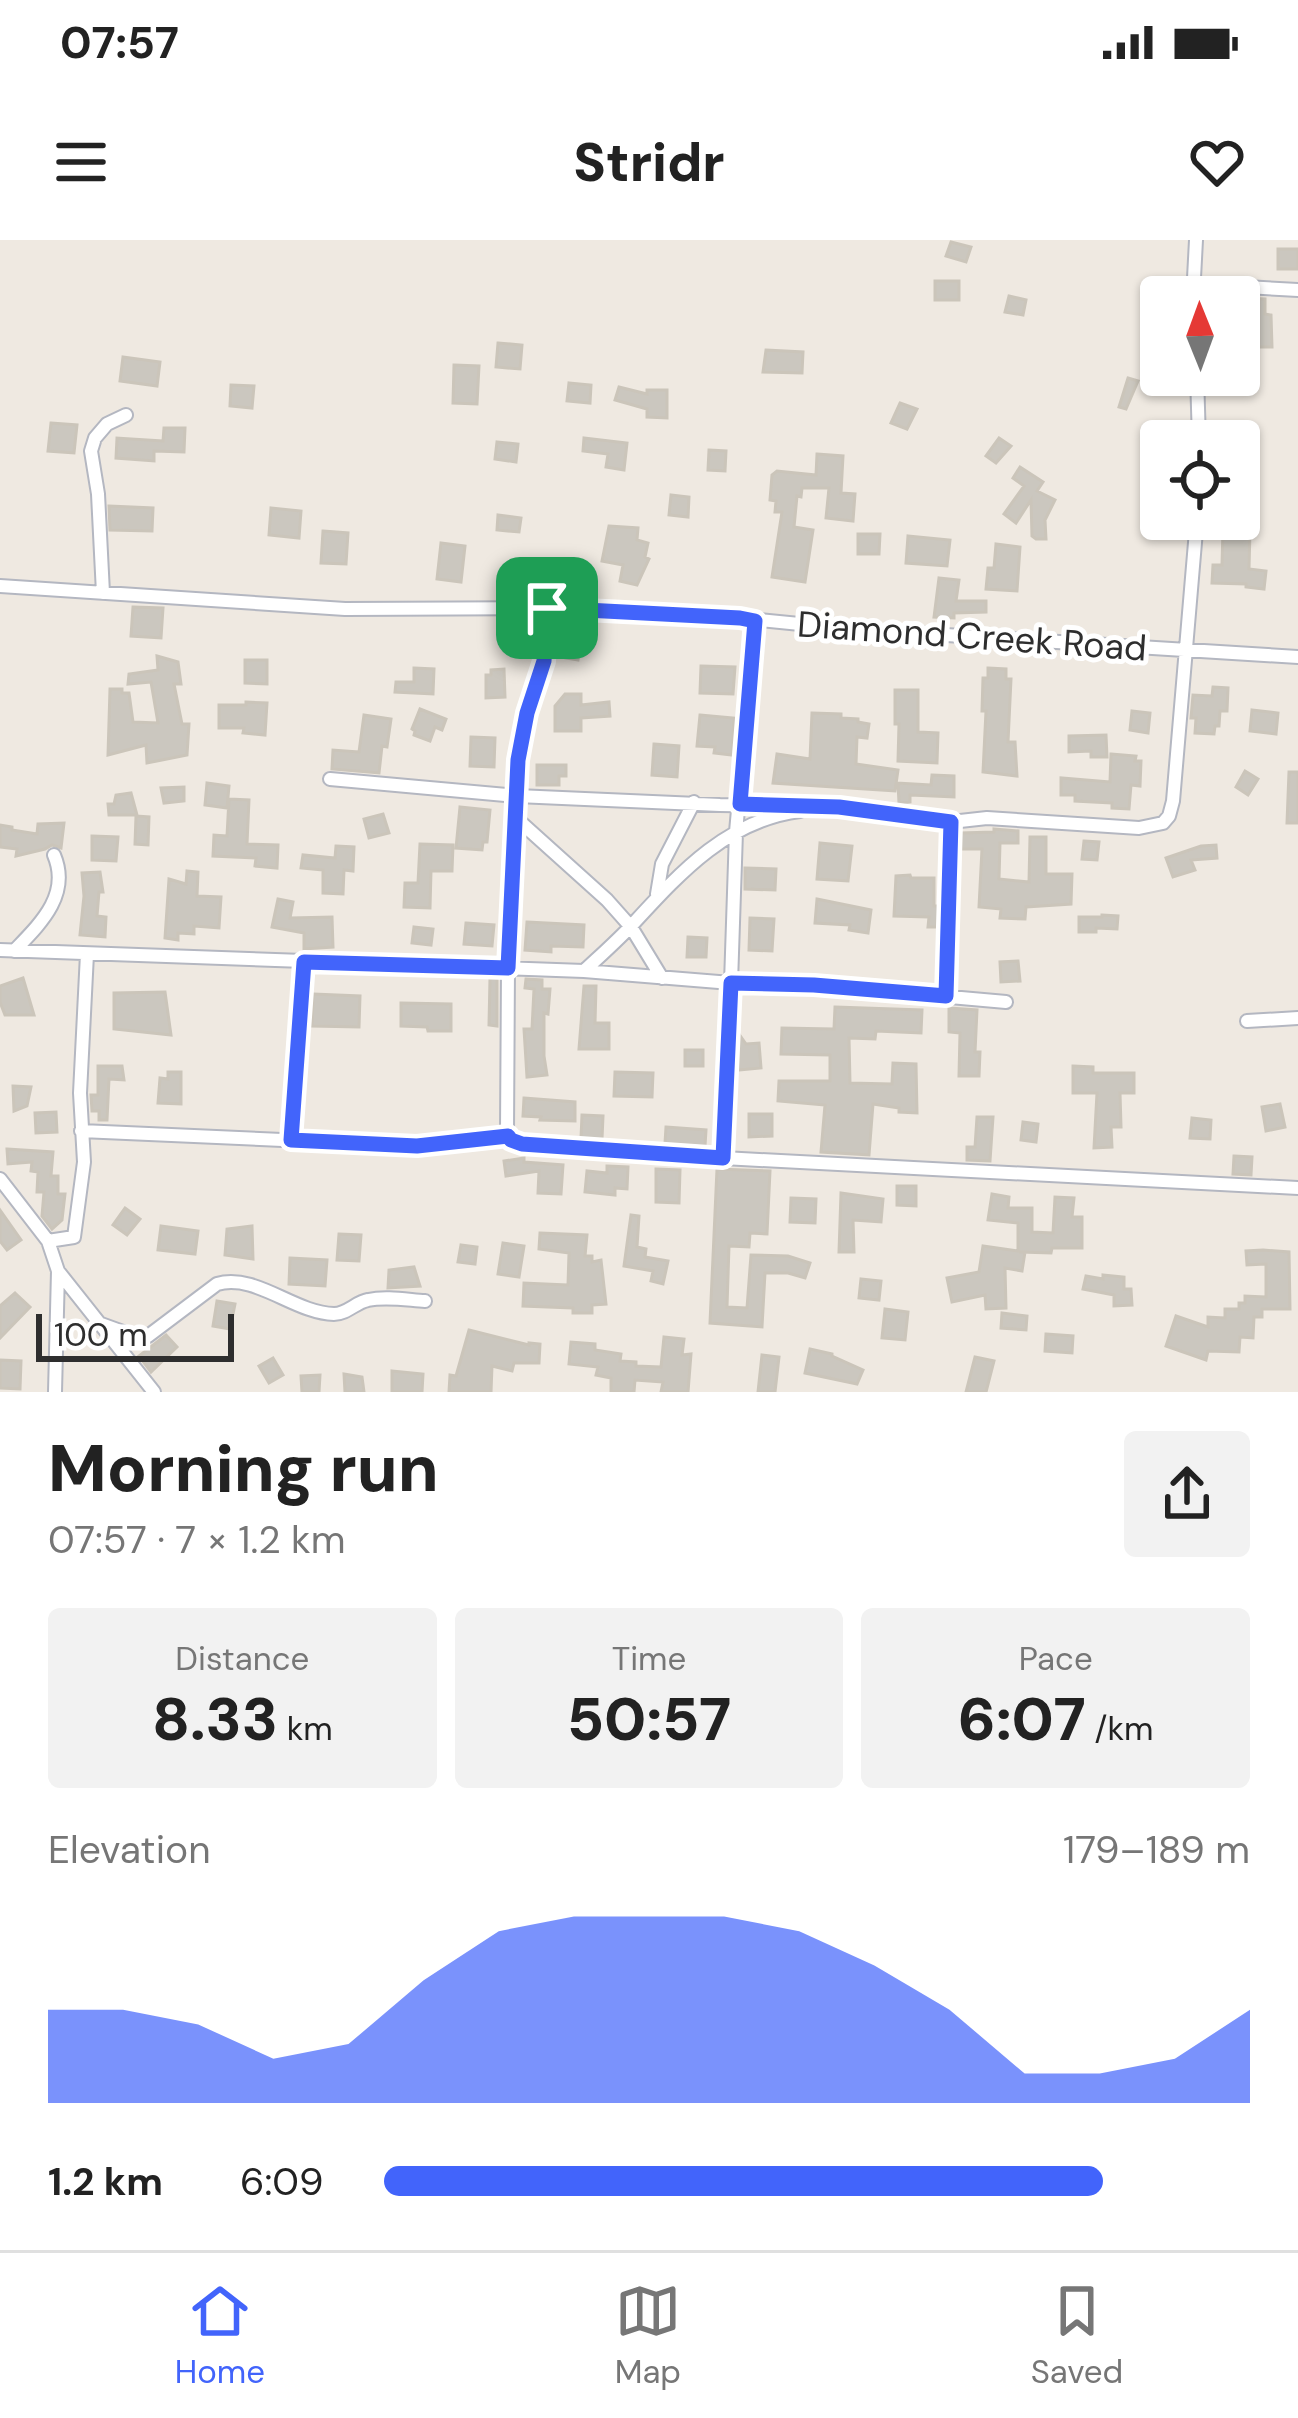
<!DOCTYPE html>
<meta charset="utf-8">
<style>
body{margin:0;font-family:"DM Sans",sans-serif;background:#f2f2f2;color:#222;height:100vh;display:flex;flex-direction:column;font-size:45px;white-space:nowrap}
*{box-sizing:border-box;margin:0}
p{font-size:39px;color:#767676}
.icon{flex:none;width:66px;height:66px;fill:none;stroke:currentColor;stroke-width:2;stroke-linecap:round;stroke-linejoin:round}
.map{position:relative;height:1152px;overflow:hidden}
.drawer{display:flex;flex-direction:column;background:#fff;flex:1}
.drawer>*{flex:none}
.needle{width:78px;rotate:359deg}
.fabs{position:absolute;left:1140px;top:36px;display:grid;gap:24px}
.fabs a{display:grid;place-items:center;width:120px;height:120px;border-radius:12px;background:#fff;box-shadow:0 3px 9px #0004;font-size:60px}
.scale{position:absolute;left:36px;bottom:30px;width:198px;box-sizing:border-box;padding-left:12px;border:6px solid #2e2e2e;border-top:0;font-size:33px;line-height:42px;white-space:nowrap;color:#2e2e2e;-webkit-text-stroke:9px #fff;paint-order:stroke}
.pin{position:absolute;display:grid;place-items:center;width:102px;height:102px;color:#fff;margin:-51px;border-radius:24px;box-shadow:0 6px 18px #0006}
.round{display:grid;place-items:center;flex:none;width:126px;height:126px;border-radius:12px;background:#f2f2f2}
.headline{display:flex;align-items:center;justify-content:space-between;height:204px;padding:0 48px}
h1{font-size:66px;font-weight:800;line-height:90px}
.metrics{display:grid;grid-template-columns:repeat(3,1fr);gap:18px;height:204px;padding:12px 48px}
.metrics div{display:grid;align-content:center;border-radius:12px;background:#f2f2f2;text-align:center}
.metrics b{font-size:60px;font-weight:800}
.metrics small{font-size:33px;font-weight:400}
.metrics p{font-size:33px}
.chart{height:336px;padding:24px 48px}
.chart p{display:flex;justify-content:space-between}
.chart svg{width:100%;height:216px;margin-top:12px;fill:#4264fb;opacity:.7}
ul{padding:0 48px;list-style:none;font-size:39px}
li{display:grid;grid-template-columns:192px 144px 1fr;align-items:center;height:90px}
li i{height:30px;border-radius:15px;background:#4264fb}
.status{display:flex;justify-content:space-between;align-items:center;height:84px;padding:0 60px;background:#fff;direction:ltr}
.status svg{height:33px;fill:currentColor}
header{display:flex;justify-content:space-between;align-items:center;height:156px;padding:0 48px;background:#fff;font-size:54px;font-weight:800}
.tab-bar{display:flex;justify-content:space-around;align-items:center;height:168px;border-top:3px solid #e0e0e0;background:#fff;font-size:33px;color:#767676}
.tab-bar a{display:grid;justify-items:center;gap:6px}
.tab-bar .active{color:#4264fb}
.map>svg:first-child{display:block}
.building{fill:#cbc7bf;stroke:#cbc5ba;stroke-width:3}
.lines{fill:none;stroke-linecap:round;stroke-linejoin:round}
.street-casing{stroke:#b4b7c1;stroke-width:16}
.street{stroke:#fff;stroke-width:12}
.route-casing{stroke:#fff;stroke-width:24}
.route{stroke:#4264fb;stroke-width:15}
.labels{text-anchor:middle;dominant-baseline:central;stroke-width:10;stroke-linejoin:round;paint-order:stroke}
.street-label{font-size:36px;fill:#2e2e2e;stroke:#fff}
</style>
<div class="status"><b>07:57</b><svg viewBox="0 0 49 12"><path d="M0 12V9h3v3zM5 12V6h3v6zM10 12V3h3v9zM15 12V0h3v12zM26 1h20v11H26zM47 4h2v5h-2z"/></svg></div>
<header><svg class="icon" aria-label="menu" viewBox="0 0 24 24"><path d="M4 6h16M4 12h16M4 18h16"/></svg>Stridr<svg class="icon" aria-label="heart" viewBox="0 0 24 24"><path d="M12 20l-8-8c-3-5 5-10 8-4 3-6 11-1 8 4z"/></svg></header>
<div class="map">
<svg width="1298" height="1152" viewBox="0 0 1298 1152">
<rect width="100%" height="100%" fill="#efe9e1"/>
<path class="building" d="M951 2 971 7 966 22 946 16Z
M1278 9H1298V29H1278Z
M935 41H959V60H935Z
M1009 56 1026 60 1023 75 1005 72Z
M1239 58 1265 59V74L1271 75 1272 107H1250V86L1239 85Z
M498 103 522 105 520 129 496 127Z
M766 110 803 112 802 133 763 132Z
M123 117 160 122 157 146 120 141Z
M454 125 479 126 477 164 453 163Z
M1128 138 1138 141 1126 169 1119 167Z
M569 143 591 145 590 163 567 161Z
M231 145 254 146 252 168 230 166Z
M619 147 647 154V150H667V178L647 177V169L615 160Z
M900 163 917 169 907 189 891 183Z
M51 183 77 185 74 213 48 211Z
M164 188H185L184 212 154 211V221L116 218 117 198 163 201Z
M584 198 627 203 624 230 606 227 608 214 583 211Z
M999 198 1011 206 996 223 986 216Z
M497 202 518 204 516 222 495 219Z
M709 210 726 211 725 231 708 230Z
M817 214 843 216 841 253 855 254 853 281 826 278 829 248H802L801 257 797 256 794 287 813 290 805 342 772 337 782 272H775L776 261 770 260 772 235 777 231 816 235Z
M1020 227 1043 242 1037 251 1055 260 1045 280 1046 299H1036L1032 296 1031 260 1016 283 1004 274 1024 246 1013 238Z
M671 255 689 257 688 277 669 275Z
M109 266 153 268 152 291 110 290Z
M271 268 301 271 299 298 269 295Z
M498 275 521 278 519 292 497 290Z
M609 286 638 288 637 300 648 303 645 317 649 319 637 345 620 341 623 325 602 321Z
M1223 289 1250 290 1249 329 1266 331 1264 349 1246 347V344L1212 343 1213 325H1222Z
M323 291 348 293 346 324 321 323Z
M858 294H880L879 314H858Z
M908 296 950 300 947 326 906 323Z
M441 303 465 306 461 342 437 339Z
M996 304 1020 307 1017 351 986 349 988 328H994Z
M939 338 959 340 956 361H986V372L954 373V378L934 377Z
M133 367 163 368 161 398 131 396Z
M507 387 524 388 523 412 506 411Z
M558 397 581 401 578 420 555 416Z
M157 416 178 422 181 444H174L182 484H189L187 515 147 523 146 505 108 515 110 449H122V453H129L133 482 158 483 151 442 128 444 129 434 158 430Z
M245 420H267V444L245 443Z
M701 426 735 427 733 454 700 453Z
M414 428 434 429 433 454 395 452 396 442H414Z
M988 428 1006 429V439H1011L1008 502H1015L1017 536 983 532 986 471H982L983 438H988Z
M504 429 505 457 486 458V435H491V430Z
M1213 447 1228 448 1227 471H1220L1219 486H1215L1214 494 1195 493 1196 478H1191L1193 455 1212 456Z
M895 450H918V492L938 493 937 523 898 521 899 484H895Z
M565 454H581V465L609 462 610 476 581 478V491H555V466Z
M246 462 267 463 265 495 243 493 244 488H219V465H246Z
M420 469 446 479 442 490 435 487 430 501 414 495 415 491 412 489Z
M1252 470 1278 473 1276 494 1250 491Z
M1132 471 1150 473 1148 493 1130 490Z
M812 473 841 474V478L858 479V482L869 484 867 498 857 497 856 524 898 530 895 551 773 543 777 514 810 519Z
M364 475 391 479 387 507 382 506 379 533 332 529 333 510 359 512Z
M700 475 734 478 732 515 714 513 715 507 697 506Z
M1106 495 1107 517H1091V511L1069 512V496Z
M471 497 495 498 494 527 470 526Z
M654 504 679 506 677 537 652 535Z
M1111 514 1136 516 1135 521H1141L1140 546 1131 545 1129 569 1112 568V563L1075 561V555H1061V538L1110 542Z
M537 525H566V536H559V545H537Z
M1245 531 1258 539 1248 555 1236 547Z
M1289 532H1298V583H1287Z
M932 535 954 536V557L910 555V562L899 563 898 543 931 545Z
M207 543 229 546 227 568 205 565Z
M184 547V561L164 563 161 548Z
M131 553 137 575H109L108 564H114L116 555Z
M229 559 249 560 247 604 278 605 277 628 255 626 256 618 213 616 214 595 227 596Z
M460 567 490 570 487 602H483L482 610 456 608Z
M383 574 389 593 369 598 364 579Z
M136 576 149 577 148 605 135 604Z
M64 583 61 608 52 605 45 609 16 616 17 609 0 607V585L12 587V590L37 594 38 584Z
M994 589 1018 591V603H1000L999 639 1029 642 1030 597H1046V634H1072L1071 664 1026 667 1025 679 1000 678 1001 669 979 667 982 609H961V593L994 592Z
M92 596 118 597 116 621 92 620Z
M1084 601 1099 602 1097 620 1082 619Z
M820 603 852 606 848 641 817 639Z
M420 604 453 605 452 631H431L430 668 404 667 405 643H418Z
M1216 605 1217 618 1191 620 1195 630 1173 637 1166 618 1201 606Z
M336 606 354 607 353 631 344 630 343 654 323 653V630L301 628 303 615 335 618Z
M745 628 776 629 775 650 745 649Z
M187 631 198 632 197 656 221 657 219 688 194 686V694L178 693V700L165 698 169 639 186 644Z
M100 632 103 652H99L97 676 106 677 105 697 80 695 84 656 82 633Z
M910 635 911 638H934V666H938L937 687H928L929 677 894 676 896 636Z
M278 659 293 662 290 678 332 677 333 707 304 709V693L272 687Z
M817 659 871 670 868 693 849 690 850 685 815 683Z
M1102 675 1118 676 1117 689 1096 688V692H1079V677H1102Z
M750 678 774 679 772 711 749 710Z
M527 682 584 685 583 707 551 706V712L525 710Z
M466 683 494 685 492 706 464 704Z
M414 687 433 689 431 705 412 703Z
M688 697 707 698 706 717H687Z
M1018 721 1020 741 1001 742 1000 722Z
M23 738 34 775H5L0 762V746Z
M490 738H497V786L489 785Z
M526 739 542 740V749H550L548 774 544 773V816L547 835 527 837 524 789H532L534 749 525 748Z
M584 746H596L595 783H609V809H579Z
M165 752 171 795 114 789V753Z
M313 754 360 756 359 787 312 786Z
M401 763 451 764V791H428L427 787 401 786Z
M835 767 922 770 921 793 876 791 875 799 849 798 850 843 892 844 893 823 916 824 917 873 899 872V868L873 864 869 915 821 912 825 865 778 861 779 841H830V815L781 814 782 788 834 789Z
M949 768 977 770 975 812H980L979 836H959L960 793 949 792Z
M739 794 746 804 759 803 761 828 738 830Z
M685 810H703V826H685Z
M98 826H122L124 840 109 839 107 880H99V871H92L91 855H98Z
M1073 826 1093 827V833H1134V853H1120L1121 887H1111L1112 907 1094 908 1097 853H1073Z
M168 832H181V864L158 863 160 838 168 839Z
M615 832 653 833 652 857 614 856Z
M13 846 31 847 27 866 14 871Z
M524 858 575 862V881L540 880 541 877 523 876Z
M1280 864 1285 887 1266 891 1262 867Z
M56 872 57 892 36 893 35 873Z
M749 874H772V896L749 897Z
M582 875 603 876 602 899 581 898Z
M977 877H993L990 921 967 920V907H975Z
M1192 878 1211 880 1210 899 1190 898Z
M1023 882 1038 884 1036 902 1021 900Z
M666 887 706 890 705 906 665 903Z
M7 909 53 912 51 936H58V954H65L62 980 52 989 42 976 44 952H37L38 932 31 931 32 922 8 924Z
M1234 916 1252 917 1251 935 1233 934Z
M524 918V922L563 925 561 954 538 953 539 931 506 936 504 921Z
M607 926 628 927 627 949 615 948V955L585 952 587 931 607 933Z
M656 929 680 930 679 963 656 962Z
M717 929 770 931 767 994 750 993 749 1007 729 1006 727 1067 747 1068 751 1015 788 1016 810 1023 805 1038 788 1033H765L762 1087 710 1083Z
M897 946H916V966L897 965Z
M841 953 883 959 881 982 853 980 854 1012H839Z
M992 954 1009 957 1008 968H1032V992L1053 993 1055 957 1074 958 1072 977H1082V1008H1052L1051 1013 1019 1012H1025L1022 1031 1005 1028 1006 1068 986 1069 985 1055 952 1062 947 1038 979 1032 983 1006 1018 1011V983L988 980Z
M791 958 816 959 815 983 790 982Z
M125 968 140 979 127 995 113 985Z
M0 970 21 1000 7 1010 0 1001Z
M631 975 639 976 637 1007 646 1009 645 1017 668 1021 663 1044 651 1041 653 1031 624 1026Z
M161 986 198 991 195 1014 158 1010Z
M252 986 253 1019 225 1015 227 989Z
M540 993 587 995 585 1016H592V1022L601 1020 606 1064 592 1065V1073H573V1068L523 1066 524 1043 568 1045 569 1013 539 1009Z
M339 994 361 995 359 1021 337 1020Z
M503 1003 524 1006 519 1037 498 1034Z
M461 1005 477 1007 475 1024 458 1022Z
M1263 1010 1289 1012 1290 1069H1262V1077H1254L1253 1098 1240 1097 1239 1112 1208 1111 1206 1120 1166 1106 1176 1076 1208 1087V1077L1225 1078V1069H1239V1063H1245V1056L1266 1057V1024L1247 1025 1246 1011Z
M290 1018 327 1020 325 1046 289 1044Z
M414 1027 420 1046 388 1048 389 1030Z
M1103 1035 1124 1037V1049H1131L1132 1065 1114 1066V1055L1083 1049 1086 1036 1103 1039Z
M861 1039 881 1041 879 1060 859 1058Z
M15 1053 30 1067 0 1098V1066Z
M217 1061 235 1064 230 1089 213 1086Z
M885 1069 908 1072 905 1100 882 1098Z
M1002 1073 1027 1076 1026 1090 1001 1088Z
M469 1090 529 1105V1103L540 1104 539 1123H514L512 1131 492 1126 491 1152H449L450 1135 456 1136Z
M1046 1094 1073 1096 1072 1113 1045 1111Z
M166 1095 177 1107 151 1132 139 1116Z
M664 1097 684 1099 682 1115 691 1114 688 1152H661L663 1142 635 1140 634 1152H611V1138L596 1135 598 1127 569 1124 571 1102 595 1104V1110L621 1114 620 1121 636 1122V1126L661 1127Z
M810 1109 832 1114V1116L863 1130 857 1144 805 1133Z
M762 1115 779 1117 775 1152H758Z
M975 1117 994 1121 986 1152H966Z
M273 1118 283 1135 269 1143 259 1126Z
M0 1120 21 1121 20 1149 0 1148Z
M392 1131 423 1134 422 1152H392Z
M344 1134 362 1137 364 1152H345Z
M320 1135 319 1152H302L301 1136Z"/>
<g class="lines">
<defs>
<path id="street" d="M1193 44 1298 50
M1193 57 1196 0
M1197 135 1199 201
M0 346 345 369 547 368 740 378 850 389 1298 417
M103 353 98 254 91 211 95 198 107 184 126 175
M547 368 544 421 527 473 518 520 508 728 507 892 511 900 522 904 723 918 1298 948
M755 381 736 592 731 743 815 745 1006 762
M330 539 517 556 720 565 839 567 951 582 987 578 1139 588 1163 583 1169 576 1173 561 1197 279
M517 579 607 660 631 687 662 738
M657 654 662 624 694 562
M0 710 584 731 731 743 723 918
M14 711C40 684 71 655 54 615
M584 731C600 716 617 701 632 685 679 634 727 580 800 571
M946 756 951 582
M1247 781 1298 778
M81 891 417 906 508 896
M291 900 304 722
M0 939 48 1001 58 1031 154 1152
M48 1001 74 997 84 922 80 853 87 714
M101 1084 134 1096H148L217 1044C256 1033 294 1073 334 1074 347 1074 356 1062 368 1060 386 1056 408 1060 425 1061
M55 1152 58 1031"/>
</defs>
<use href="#street" class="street-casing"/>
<use href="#street" class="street"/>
</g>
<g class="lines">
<defs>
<path id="route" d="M547 368 740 378 755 381 740 564 839 567 951 582 946 756 814 745 731 743 723 918 522 904 511 900 508 896 417 906 291 900 304 722 508 728 518 520 527 473 544 421Z"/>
</defs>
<use href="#route" class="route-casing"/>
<use href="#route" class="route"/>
</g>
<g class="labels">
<g class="street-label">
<text transform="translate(972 396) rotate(4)">Diamond Creek Road</text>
</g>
</g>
</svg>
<div class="fabs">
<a><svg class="needle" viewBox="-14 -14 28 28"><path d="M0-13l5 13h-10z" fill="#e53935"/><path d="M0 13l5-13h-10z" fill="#767676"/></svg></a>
<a><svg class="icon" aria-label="locate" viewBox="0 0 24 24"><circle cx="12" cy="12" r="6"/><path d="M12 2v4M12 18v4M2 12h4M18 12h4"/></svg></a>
</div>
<div class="scale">100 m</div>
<div class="pin" style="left:547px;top:368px;background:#1e9e55"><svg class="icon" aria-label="arrive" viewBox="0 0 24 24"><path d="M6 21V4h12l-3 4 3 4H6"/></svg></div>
</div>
<section class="drawer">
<div class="headline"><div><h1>Morning run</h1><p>07:57 · 7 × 1.2 km</p></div><a class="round"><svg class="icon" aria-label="share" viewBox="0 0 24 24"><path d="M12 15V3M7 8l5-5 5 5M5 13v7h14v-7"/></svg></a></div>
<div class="metrics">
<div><p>Distance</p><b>8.33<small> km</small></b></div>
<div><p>Time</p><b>50:57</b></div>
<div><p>Pace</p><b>6:07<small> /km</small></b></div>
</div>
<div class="chart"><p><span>Elevation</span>179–189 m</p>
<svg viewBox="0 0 160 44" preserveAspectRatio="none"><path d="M0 44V25L10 25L20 28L30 35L40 32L50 19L60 9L70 6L80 6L90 6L100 9L110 16L120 25L130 38L140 38L150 35L160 25V44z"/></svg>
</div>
<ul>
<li><b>1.2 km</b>6:09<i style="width:83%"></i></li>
</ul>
</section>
<nav class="tab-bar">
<a class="active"><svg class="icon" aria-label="home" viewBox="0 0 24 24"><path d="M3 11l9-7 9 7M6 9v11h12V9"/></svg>Home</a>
<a><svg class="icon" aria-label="map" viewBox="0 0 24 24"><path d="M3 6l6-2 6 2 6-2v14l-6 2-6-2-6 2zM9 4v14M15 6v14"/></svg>Map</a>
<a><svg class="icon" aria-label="saved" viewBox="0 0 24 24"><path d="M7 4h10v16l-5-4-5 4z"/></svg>Saved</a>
</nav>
